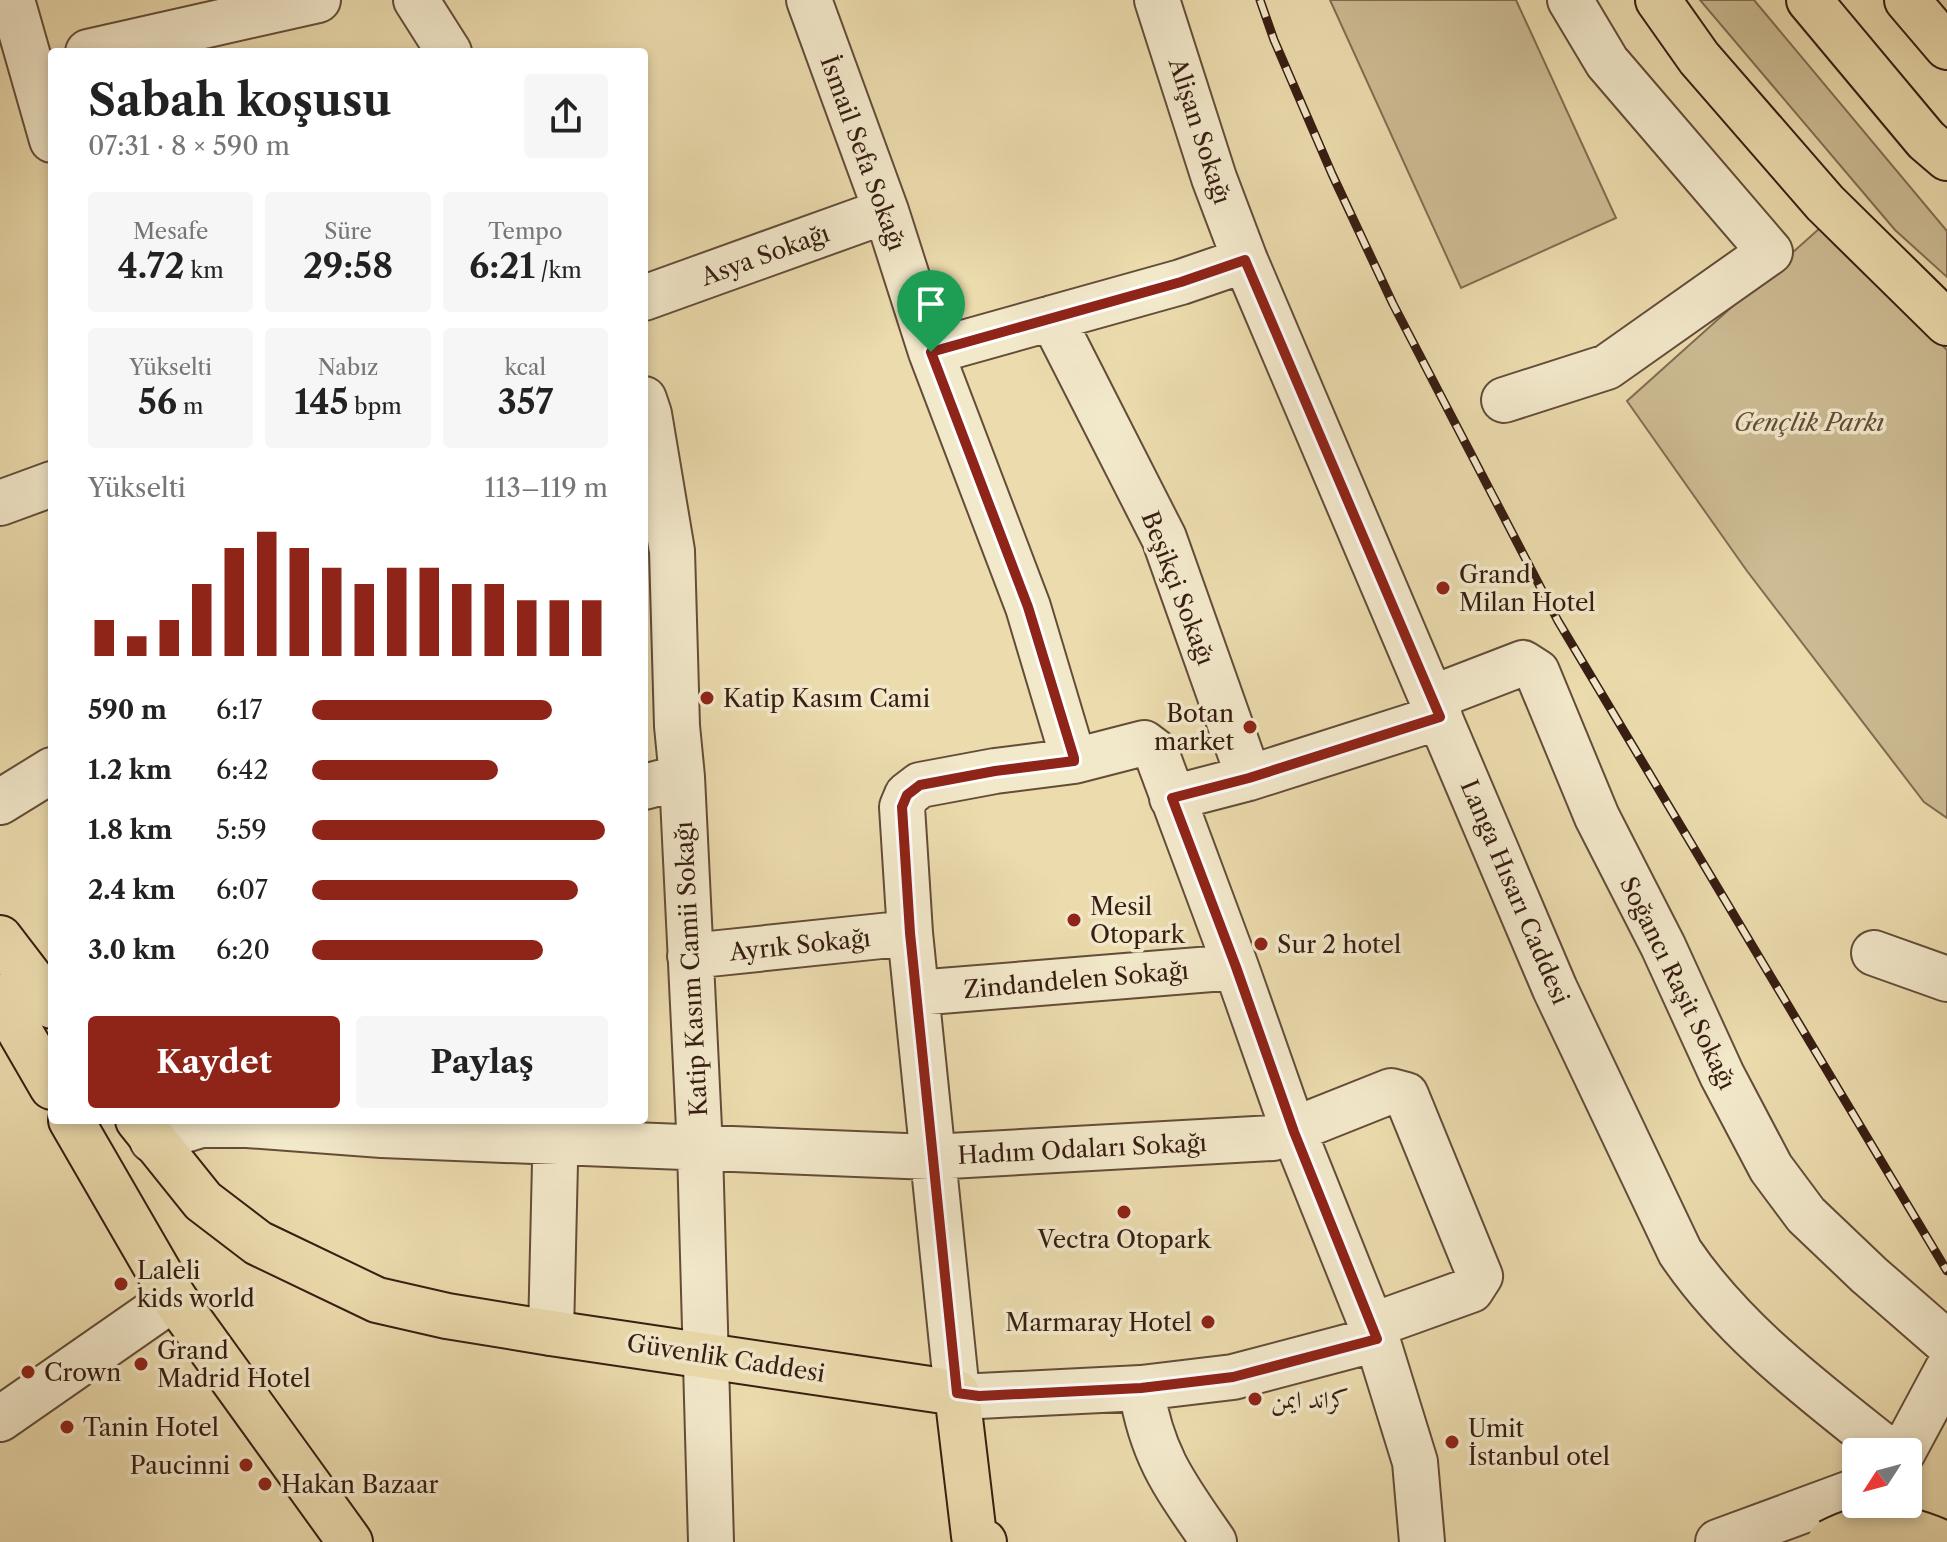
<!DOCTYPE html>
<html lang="tr">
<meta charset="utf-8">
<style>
body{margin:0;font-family:"Libre Caslon Text",Amiri,serif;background:#f6f6f6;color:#222;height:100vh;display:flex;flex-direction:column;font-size:30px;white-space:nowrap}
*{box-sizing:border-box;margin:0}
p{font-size:26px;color:#767676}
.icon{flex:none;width:44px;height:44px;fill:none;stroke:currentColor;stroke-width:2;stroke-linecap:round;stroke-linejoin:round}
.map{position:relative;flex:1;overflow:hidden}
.details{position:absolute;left:48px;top:48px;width:600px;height:1076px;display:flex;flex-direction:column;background:#fff;border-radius:8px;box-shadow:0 4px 12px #0003}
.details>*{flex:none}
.needle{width:52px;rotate:234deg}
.buttons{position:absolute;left:1842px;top:1438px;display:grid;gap:16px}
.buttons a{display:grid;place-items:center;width:80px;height:80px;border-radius:8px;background:#fff;box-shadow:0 4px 12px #0003;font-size:40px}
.pin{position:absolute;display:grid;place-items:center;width:68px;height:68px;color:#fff;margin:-82px -34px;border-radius:50% 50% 50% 0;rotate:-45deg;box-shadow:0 0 8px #0007}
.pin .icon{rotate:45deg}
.round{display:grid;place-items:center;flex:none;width:84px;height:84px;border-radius:8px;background:#f6f6f6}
.summary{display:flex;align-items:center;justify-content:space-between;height:136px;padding:0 40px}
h1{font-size:44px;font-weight:800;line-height:60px}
.stats{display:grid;grid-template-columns:repeat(3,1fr);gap:12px;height:136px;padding:8px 40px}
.stats div{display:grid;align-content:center;border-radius:8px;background:#f6f6f6;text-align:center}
.stats b{font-size:34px;font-weight:800}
.stats small{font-size:22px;font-weight:400}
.stats p{font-size:22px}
.chart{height:224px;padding:16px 40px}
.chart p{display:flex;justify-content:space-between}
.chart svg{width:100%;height:144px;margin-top:8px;stroke:#8f2418;stroke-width:6}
.cta{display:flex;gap:16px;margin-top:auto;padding:16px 40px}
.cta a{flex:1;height:92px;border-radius:8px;background:#8f2418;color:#fff;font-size:32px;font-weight:800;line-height:92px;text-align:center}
.cta a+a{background:#f6f6f6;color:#222}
ul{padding:0 40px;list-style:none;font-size:26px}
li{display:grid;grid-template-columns:128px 96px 1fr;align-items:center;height:60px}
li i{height:20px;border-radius:10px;background:#8f2418}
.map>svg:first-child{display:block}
.green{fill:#ccbb93;stroke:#826c52;stroke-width:2}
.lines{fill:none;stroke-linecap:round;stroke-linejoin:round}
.minor-casing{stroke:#644c39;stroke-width:48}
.major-casing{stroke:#371d12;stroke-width:48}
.highway-casing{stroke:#371d12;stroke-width:48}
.minor{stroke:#f2e8ca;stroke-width:44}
.major{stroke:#ebdbad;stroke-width:44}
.highway{stroke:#ebdbad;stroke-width:44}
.rail-casing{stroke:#371d12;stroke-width:9}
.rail{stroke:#f2e8ca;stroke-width:6;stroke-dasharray:18;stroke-linecap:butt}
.major-bridge-casing{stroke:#371d12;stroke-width:48;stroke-linecap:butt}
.major-bridge{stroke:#ebdbad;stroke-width:44}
.route-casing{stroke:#fff;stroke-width:16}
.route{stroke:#8f2418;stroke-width:10}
.poi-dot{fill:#8f2418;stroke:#f2e8ca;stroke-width:3}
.labels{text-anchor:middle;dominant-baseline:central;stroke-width:7;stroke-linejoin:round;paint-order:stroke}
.street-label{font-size:24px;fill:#371d12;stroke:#f2e8ca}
.park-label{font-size:24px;font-style:italic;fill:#644c39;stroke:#f2e8ca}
.poi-label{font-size:24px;fill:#371d12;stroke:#f2e8ca;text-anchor:start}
</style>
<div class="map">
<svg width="1947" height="1542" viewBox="0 0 1947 1542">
<rect width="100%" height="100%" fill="#ebdbad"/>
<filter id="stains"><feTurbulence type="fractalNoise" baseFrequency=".0025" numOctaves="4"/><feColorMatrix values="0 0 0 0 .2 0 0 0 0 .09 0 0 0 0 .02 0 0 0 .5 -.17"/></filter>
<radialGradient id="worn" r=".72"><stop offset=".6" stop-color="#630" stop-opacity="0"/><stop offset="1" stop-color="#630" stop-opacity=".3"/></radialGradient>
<path class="green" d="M1330 0H1516L1616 218 1461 288Z
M1700 0H1754L1947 231V277L1895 230Z
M1821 227 1947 350V818L1924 802 1747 571 1627 401Z"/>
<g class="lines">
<defs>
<path id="minor" d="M12 0 52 140
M416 0 449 52
M809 0 886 211 931 352 1028 607 1074 761 1144 743 1156 752 1236 967 1294 1132 1377 1339 1415 1462 1422 1542
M1157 0 1214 178 1245 260 1555 989 1680 1252C1735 1333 1814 1391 1890 1452
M88 52 318 0
M644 298 886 211
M1052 318 1164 538 1249 778
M931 352 1181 282 1245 260
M644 399 649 414 672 551 677 726 682 777 700 1149 711 1542
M1504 400 1607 367 1770 252 1607 62 1570 0
M0 503 52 484
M1432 698 1523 663 1537 672 1597 817 1663 946 1722 1075 1771 1168 1806 1215 1869 1275 1947 1343
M1074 761 995 771 920 785 907 795 902 807 910 933 957 1393 979 1396 1141 1388 1233 1377 1377 1339
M644 787 682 777
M1172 798 1249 778 1440 717
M0 802 52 770
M1874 953 1947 979
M690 956 910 933
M916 993 1236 967
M152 1140 201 1125H247L382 1135 931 1157 1273 1138 1391 1091 1406 1095 1480 1276 1471 1290 1371 1326
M551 1333 556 1120
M1141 1388C1152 1457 1176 1487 1214 1542
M0 1419 174 1298
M1903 1452 1947 1370
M1718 1542 1856 1491"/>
<path id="major" d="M1658 0 1699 58 1825 203 1947 323
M1809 0 1926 140 1947 158
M0 938 52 1006
M0 997 52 1087
M71 1120 174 1298 350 1542
M138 1120 203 1201 258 1243 377 1300 447 1316 551 1333 957 1393 974 1536 984 1542"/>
<path id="highway" d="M1907 0 1947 47"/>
</defs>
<use href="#minor" class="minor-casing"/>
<use href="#major" class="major-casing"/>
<use href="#highway" class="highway-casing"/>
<use href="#minor" class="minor"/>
<use href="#major" class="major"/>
<use href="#highway" class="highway"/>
<defs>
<path id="rail" d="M1260 0 1274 40 1332 174 1393 304 1558 621 1947 1271"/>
</defs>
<use href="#rail" class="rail-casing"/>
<use href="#rail" class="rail"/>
<defs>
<path id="major-bridge" d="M1830 1542C1871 1520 1899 1524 1941 1542"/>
</defs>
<use href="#major-bridge" class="major-bridge-casing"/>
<use href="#major-bridge" class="major-bridge"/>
</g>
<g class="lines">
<defs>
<path id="route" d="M1245 260 1440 717 1249 778 1172 798 1236 967 1294 1132 1377 1339 1233 1377 1141 1388 979 1396 957 1393 910 933 902 807 907 795 920 785 995 771 1074 761V758L1028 607 931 352 1181 282Z"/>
</defs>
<use href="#route" class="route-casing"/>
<use href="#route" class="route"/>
</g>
<g class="poi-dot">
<circle cx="1443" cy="588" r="8"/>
<circle cx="707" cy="698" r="8"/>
<circle cx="1250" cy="727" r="8"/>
<circle cx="1074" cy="920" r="8"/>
<circle cx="1261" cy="944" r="8"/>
<circle cx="1124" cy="1212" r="8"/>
<circle cx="121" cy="1284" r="8"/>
<circle cx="1208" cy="1322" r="8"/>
<circle cx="141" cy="1364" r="8"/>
<circle cx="28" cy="1372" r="8"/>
<circle cx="1255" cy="1399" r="8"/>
<circle cx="67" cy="1427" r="8"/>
<circle cx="1452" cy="1442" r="8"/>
<circle cx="246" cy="1465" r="8"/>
<circle cx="265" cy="1484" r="8"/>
</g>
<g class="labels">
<g class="street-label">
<text transform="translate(1200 131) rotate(72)">Alişan Sokağı</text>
<text transform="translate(863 153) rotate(70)">İsmail Sefa Sokağı</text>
<text transform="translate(765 255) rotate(-20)">Asya Sokağı</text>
<text transform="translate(1178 588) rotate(69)">Beşikçi Sokağı</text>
<text transform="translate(1515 892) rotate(67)">Langa Hısarı Caddesi</text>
<text transform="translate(800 945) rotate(-6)">Ayrık Sokağı</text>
<text transform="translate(691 969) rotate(-93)">Katip Kasım Camii Sokağı</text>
<text transform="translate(1076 980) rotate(-5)">Zindandelen Sokağı</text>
<text transform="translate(1678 983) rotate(64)">Soğancı Raşit Sokağı</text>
<text transform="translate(1082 1149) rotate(-3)">Hadım Odaları Sokağı</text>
<text transform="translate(726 1358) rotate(9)">Güvenlik Caddesi</text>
</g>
<g class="park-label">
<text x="1809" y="422">Gençlik Parkı</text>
</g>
<g class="poi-label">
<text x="1459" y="574">Grand<tspan x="1459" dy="28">Milan Hotel</tspan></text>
<text x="723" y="698">Katip Kasım Cami</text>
<text x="1234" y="713" text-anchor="end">Botan<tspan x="1234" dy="28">market</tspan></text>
<text x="1090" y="906">Mesil<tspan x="1090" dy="28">Otopark</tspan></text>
<text x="1277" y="944">Sur 2 hotel</text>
<text x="1124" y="1239" text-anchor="middle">Vectra Otopark</text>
<text x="137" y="1270">Laleli<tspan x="137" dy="28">kids world</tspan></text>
<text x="1192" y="1322" text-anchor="end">Marmaray Hotel</text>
<text x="157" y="1350">Grand<tspan x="157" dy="28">Madrid Hotel</tspan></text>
<text x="44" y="1372">Crown</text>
<text x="1271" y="1399">كراند ايمن</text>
<text x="83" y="1427">Tanin Hotel</text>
<text x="1468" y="1428">Umit<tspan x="1468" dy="28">İstanbul otel</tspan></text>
<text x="230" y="1465" text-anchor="end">Paucinni</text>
<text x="281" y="1484">Hakan Bazaar</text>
</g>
</g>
<rect width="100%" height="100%" filter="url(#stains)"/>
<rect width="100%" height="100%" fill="url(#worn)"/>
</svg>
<div class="buttons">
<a><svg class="needle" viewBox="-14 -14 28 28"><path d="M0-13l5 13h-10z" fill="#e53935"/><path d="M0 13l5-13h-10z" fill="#767676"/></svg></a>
</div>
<div class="pin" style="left:931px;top:352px;background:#1e9e55"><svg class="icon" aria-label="arrive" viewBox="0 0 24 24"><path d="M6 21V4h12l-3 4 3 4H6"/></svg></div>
<section class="details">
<div class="summary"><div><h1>Sabah koşusu</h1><p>07:31 · 8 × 590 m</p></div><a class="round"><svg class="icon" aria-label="share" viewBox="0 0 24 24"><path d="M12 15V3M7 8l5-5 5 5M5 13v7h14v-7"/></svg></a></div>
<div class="stats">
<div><p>Mesafe</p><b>4.72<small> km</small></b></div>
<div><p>Süre</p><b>29:58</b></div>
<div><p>Tempo</p><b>6:21<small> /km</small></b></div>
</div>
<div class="stats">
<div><p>Yükselti</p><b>56<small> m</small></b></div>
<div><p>Nabız</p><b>145<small> bpm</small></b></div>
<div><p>kcal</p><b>357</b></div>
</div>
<div class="chart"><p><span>Yükselti</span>113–119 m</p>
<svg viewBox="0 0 160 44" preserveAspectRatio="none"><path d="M5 44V33M15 44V38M25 44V33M35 44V22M45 44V11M55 44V6M65 44V11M75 44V17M85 44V22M95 44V17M105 44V17M115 44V22M125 44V22M135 44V27M145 44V27M155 44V27"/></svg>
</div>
<ul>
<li><b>590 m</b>6:17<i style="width:81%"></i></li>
<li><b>1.2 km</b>6:42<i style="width:63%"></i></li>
<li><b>1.8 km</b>5:59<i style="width:99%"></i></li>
<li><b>2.4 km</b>6:07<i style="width:90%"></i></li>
<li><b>3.0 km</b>6:20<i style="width:78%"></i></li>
</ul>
<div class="cta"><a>Kaydet</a><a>Paylaş</a></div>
</section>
</div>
